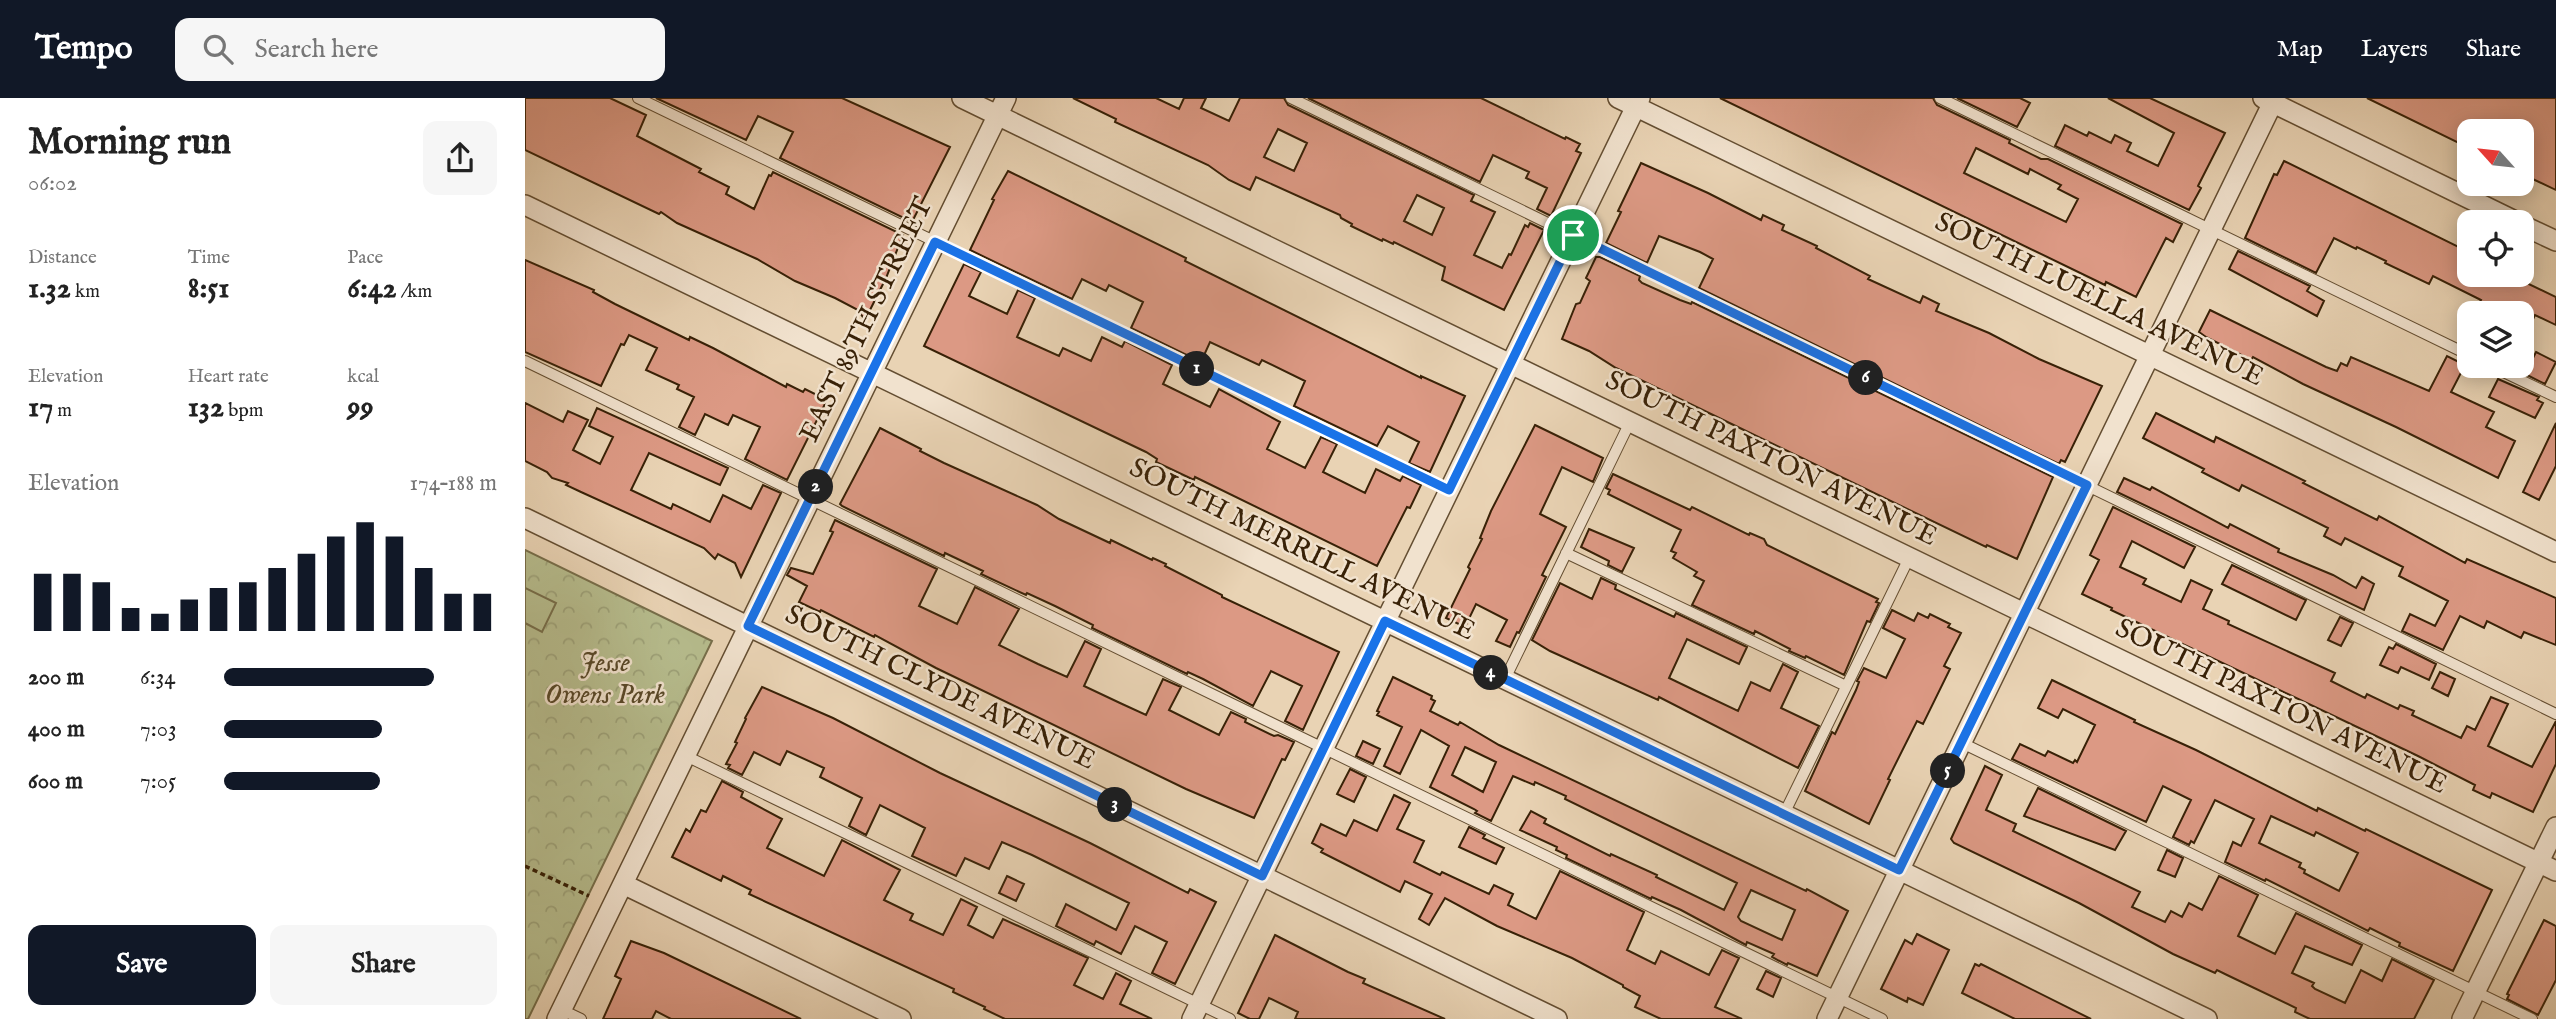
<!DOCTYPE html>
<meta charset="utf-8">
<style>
body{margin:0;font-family:"IM FELL English",serif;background:#f6f6f6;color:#222;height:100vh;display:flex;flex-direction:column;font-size:26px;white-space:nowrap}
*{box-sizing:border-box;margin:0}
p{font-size:23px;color:#767676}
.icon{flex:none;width:38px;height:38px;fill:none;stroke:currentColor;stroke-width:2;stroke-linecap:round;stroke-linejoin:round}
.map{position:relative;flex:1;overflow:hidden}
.drawer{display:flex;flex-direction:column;background:#fff;width:525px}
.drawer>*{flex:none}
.needle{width:46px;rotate:297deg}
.fabs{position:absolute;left:1932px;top:21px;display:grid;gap:14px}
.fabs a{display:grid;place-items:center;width:77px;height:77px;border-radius:14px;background:#fff;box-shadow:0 4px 18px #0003;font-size:35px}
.pin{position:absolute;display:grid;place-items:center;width:60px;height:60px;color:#fff;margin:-30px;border:4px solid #fff;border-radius:50%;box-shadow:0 2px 7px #0007}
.km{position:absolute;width:35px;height:35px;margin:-18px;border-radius:50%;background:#222;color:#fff;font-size:19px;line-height:35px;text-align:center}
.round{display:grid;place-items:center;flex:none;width:74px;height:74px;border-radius:14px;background:#f6f6f6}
.head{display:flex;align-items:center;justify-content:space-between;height:119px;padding:0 28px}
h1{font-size:38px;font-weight:700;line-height:52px}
.stats{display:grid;grid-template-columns:repeat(3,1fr);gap:10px;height:119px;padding:7px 28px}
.stats div{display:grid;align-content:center}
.stats b{font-size:30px;font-weight:700}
.stats small{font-size:19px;font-weight:400}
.stats p{font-size:19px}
.chart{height:196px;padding:14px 28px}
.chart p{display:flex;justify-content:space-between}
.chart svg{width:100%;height:126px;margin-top:7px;stroke:#111827;stroke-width:6}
.cta{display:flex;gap:14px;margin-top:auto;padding:14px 28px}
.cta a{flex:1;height:80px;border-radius:14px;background:#111827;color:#fff;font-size:28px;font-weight:700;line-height:80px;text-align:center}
.cta a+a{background:#f6f6f6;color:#222}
ul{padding:0 28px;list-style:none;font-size:23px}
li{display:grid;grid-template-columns:112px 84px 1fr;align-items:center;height:52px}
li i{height:18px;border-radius:9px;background:#111827}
header{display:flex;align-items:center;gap:42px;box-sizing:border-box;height:98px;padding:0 35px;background:#111827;color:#fff}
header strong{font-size:33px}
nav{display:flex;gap:38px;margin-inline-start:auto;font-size:24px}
.search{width:490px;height:63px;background:#f6f6f6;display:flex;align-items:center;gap:18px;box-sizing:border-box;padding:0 24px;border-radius:14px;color:#767676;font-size:26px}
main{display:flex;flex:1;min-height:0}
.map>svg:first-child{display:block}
.park{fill:url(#park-crowns);stroke:#776e4a;stroke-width:2}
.garden{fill:#b6bc8d;stroke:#776e4a;stroke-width:2}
.building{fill:#dc9984;stroke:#382107;stroke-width:2;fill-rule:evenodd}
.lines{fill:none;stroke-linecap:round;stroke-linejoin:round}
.service-casing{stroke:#644e32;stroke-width:12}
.minor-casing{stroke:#644e32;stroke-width:22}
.path{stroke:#382107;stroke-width:3.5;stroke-dasharray:5 3.5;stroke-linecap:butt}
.service{stroke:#f1e2ce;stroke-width:10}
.minor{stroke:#f1e2ce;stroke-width:19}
.route-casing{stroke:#fff;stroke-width:14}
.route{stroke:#1a73e8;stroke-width:9}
.labels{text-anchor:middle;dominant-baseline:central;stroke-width:5;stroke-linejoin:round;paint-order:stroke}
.street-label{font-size:28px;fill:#382107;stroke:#f1e2ce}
.park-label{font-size:28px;font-style:italic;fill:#584828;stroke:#f1e2ce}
</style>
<header>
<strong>Tempo</strong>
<div class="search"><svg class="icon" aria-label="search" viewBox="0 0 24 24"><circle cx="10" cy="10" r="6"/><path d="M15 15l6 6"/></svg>Search here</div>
<nav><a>Map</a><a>Layers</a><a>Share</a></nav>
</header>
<main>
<section class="drawer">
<div class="head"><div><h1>Morning run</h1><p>06:02</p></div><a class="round"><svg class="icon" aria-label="share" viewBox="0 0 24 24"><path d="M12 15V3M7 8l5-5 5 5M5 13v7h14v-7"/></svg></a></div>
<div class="stats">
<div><p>Distance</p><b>1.32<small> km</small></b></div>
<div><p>Time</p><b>8:51</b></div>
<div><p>Pace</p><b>6:42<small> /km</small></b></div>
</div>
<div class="stats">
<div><p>Elevation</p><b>17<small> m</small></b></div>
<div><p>Heart rate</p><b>132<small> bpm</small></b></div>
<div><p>kcal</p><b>99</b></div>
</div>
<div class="chart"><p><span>Elevation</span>174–188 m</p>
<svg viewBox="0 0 160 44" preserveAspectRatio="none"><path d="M5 44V24M15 44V24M25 44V27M35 44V36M45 44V38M55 44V33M65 44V29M75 44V27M85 44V22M95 44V17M105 44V11M115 44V6M125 44V11M135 44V22M145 44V31M155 44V31"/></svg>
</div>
<ul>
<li><b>200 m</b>6:34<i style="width:77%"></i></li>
<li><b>400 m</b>7:03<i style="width:58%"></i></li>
<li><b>600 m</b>7:05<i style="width:57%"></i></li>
</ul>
<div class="cta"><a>Save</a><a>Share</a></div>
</section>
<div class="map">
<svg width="2031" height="921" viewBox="0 0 2031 921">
<defs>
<pattern id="park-crowns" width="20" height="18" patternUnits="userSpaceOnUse" patternTransform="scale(1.75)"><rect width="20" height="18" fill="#b6bc8d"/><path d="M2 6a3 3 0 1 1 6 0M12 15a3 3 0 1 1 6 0" fill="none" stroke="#9da178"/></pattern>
</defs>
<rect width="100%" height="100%" fill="#e9d3b4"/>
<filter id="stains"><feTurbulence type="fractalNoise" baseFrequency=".00286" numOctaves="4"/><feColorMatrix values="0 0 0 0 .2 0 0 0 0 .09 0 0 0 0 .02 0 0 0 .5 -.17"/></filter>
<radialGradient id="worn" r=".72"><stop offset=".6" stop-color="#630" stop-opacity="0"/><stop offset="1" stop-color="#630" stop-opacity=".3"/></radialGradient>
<path class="park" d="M0 452 187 543 3 921H0Z"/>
<path class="garden" d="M0 490 31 505 17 534 0 525Z"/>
<path class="building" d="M0 0H85L121 17 112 38 176 71 174 74 204 89 201 96 229 111 244 77 246 78 248 74 378 137 361 180 340 222 333 212 310 200 270 183 232 161 152 125 136 114 134 116 0 52Z
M131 0H317L425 49 387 124 255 60 268 34 233 18 221 42Z
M548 0H631L654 11 659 0H681L676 10 704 23 715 0H759L763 7 949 97 946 103 970 114 949 157 977 170 984 156 986 157 1000 127 1003 129 1005 125 1019 132 979 212 917 182 920 169 869 144 868 146 858 141 857 143 826 128 827 126 816 120 815 117 731 79 725 92 704 82 683 67 590 24 591 21ZM753 31 782 45 769 73 739 59ZM892 97 919 110 907 137 879 123Z
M783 0H956L1040 41 1041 39 1055 46 1051 53 1056 55 1026 118 1012 111 1022 90 1001 80 1004 74 968 57 955 84Z
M1195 0H1408L1412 7 1485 42 1484 45 1516 61H1523L1657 126 1648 144 1641 140 1611 199 1581 184 1580 187ZM1451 50 1503 76 1505 71 1536 87 1533 91 1553 101 1541 124 1439 75Z
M1432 0H1495L1505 5 1492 29Z
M1583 0H1625L1700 35 1673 88 1676 90 1664 112 1530 48 1540 27 1562 38 1564 34 1586 45 1590 37 1606 45 1602 53 1633 68 1649 35Z
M1842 0H2031V92L1997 76V33H1944V50Z
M1759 63 1944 154V177H1985L2031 199V227L2010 217 1997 244V215H1965L1952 209 1956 202 1908 178 1904 186 1860 165 1861 163 1832 149 1831 151 1809 140 1791 175 1720 140 1749 76 1752 77Z
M1116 65 1183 95 1236 122 1238 117 1259 127 1257 132 1292 148 1291 150 1345 178 1343 181 1395 205 1398 198 1414 206 1411 213 1464 235 1514 261 1577 288 1540 364 1536 362 1534 366 1174 190 1188 161 1175 154 1134 138 1122 165 1081 145 1096 114 1093 113Z
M483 73 661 160 660 163 896 280V278L940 298 905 374 884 365 894 344 863 328 852 348 769 308 780 283 737 262 734 267 685 244 676 264 606 230 618 204 584 187 581 193 557 181 547 201 445 152 469 102 467 101Z
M1713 153 1785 188 1782 193 1799 203 1792 218 1704 171Z
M1071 159H1075L1115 178 1114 182 1117 185 1155 202 1166 206 1167 204 1528 379 1492 461 1462 447 1461 449 1252 348 1091 270 1064 253 1037 241 1051 206 1055 205 1065 183 1061 180Z
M0 162 69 192 68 194 90 206 164 242 165 239 188 250 261 289 262 286 278 294 280 291 302 302 262 382 220 361 235 329 208 317 203 327 180 316 170 337 154 329 169 299 152 291 154 287 121 272 132 250 104 237 99 247 96 246 76 288 0 254Z
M439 166 456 174 444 198 482 216 493 192 510 200 492 239 534 258 538 250 566 263 577 239 597 249 600 243 647 267 638 286 685 309 694 291 755 324 742 351 780 370 796 339 812 346 798 374 840 395 851 371 875 383 878 378 896 387 885 410 882 409 852 468 670 379 669 382 631 364 632 361 621 354 399 248Z
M1685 212 1801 269 1812 273 1816 265 1822 268 1826 259 1904 293 1922 258 1940 267 1926 294 1969 314 1961 329 1990 343 1973 380 1871 329 1778 286 1728 259 1726 262 1681 239 1674 234Z
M2011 254 2031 264 2020 286 2000 276Z
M1973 281 2014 299 2012 302 2018 305 2010 320 1964 299Z
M0 305 38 324 43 313 63 322 48 352 75 366 88 339 64 328 72 310 203 370 195 387 124 355 106 392 146 411 148 406 185 424 198 397 226 411 238 387 256 395 216 479 210 465 193 456 190 461 179 450 56 394 41 387 43 385 27 380 22 374 0 363Z
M1631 315 1689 344 1691 339 1780 383 1778 385 1852 422 1854 418 1940 465 1942 461 2031 500V547L1999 534 1996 540 1962 523 1959 530 1935 518 1918 552 1877 533 1885 516 1910 528 1923 503 1874 478 1878 469 1820 440 1816 447 1799 438 1803 430 1717 387 1714 393 1677 374 1679 371 1618 340Z
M2031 325V368L2014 402 1998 394Z
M1010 327 1078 360 1068 384 1037 369 1015 416 1041 429 1017 477 1021 479 994 535 992 534 985 549 971 543 982 522 951 506 940 529 921 520 945 471 943 469 957 441 955 440 966 413Z
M355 330 396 351 395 353 419 365 512 407 534 421 585 445 586 442 627 462 628 460 641 466 640 468 697 497V499L814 554 778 632 760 623 777 588 746 573 728 608 678 581 663 574 662 576 567 530 568 527 530 508 502 495 501 497 456 476 458 473 420 455 419 458 317 408 315 406Z
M1088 376 1165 412 1167 409 1224 437 1225 435 1239 441 1242 447 1353 501 1351 504 1354 505 1345 524 1342 523 1319 577 1281 558 1280 560 1264 553 1265 551 1230 533 1229 536 1167 507 1179 483 1169 478 1172 474 1148 460 1151 455 1146 453 1156 432 1083 396 1085 392 1081 390Z
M1599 380 1625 392 1627 389 1703 430 1705 426 1754 451 1753 454 1808 477 1831 490 1837 479 1849 486 1839 512 1592 394Z
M1588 409 1670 449 1659 470 1607 443 1595 469 1621 481 1618 486 1656 504 1666 482 1687 492 1678 511 1704 523 1703 526 1810 575 1806 583 1840 600 1842 596 1873 611 1875 607 1889 613 1887 617 1936 640 1942 628 1950 632 1966 599 1983 606 1963 648 2007 669 2031 623V666L2008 714 1967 695 1965 700 1948 692 1950 687 1893 658 1586 512 1587 510 1557 496 1574 462 1565 457Z
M310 422 412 471 394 508 432 526 450 489 494 511 474 547 513 566 542 579 560 543 576 551 559 588 595 605 621 617 638 581 656 589 644 612 694 637 706 614 721 621 720 624 749 638 753 637 769 644 760 662 757 661 729 720 661 691 411 570 350 537 349 539 296 512 295 514 274 504 282 488 262 477 266 470 288 476 308 434 305 433Z
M1064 431 1109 450 1097 474 1083 467 1084 463 1056 449Z
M1707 467 1781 502 1771 522 1697 486Z
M1076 480 1091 487 1090 491 1149 519 1151 515 1222 549 1214 566 1162 541 1144 580 1171 593 1213 613 1226 584 1245 593 1258 566 1273 574 1256 610 1294 628 1273 670 1134 599 1133 602 1025 553 1007 542 1035 485 1067 501Z
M1367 512 1389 523 1393 515 1403 520 1405 516 1425 526 1423 529 1436 535 1419 568 1425 571 1398 626 1392 623 1363 681 1365 682 1344 726 1280 693 1307 634 1310 636 1331 592 1334 584 1332 583 1339 570 1361 580 1379 543 1380 541 1358 530Z
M1815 519 1828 525 1816 548 1803 542Z
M1871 546 1911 566 1904 582 1876 569 1873 575 1855 567 1864 549 1868 551Z
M1915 574 1930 581 1923 598 1907 590Z
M868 579 907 598 906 601 910 603 905 613 933 627 935 624 974 647 1281 793 1282 791 1323 813 1292 878 1263 865 1262 867 1247 859 1249 856 1222 844 1221 847 1156 812 1127 799 1126 801 1041 760 1042 757 1031 752 1032 749 995 732 1006 713 1021 721 1019 725 1085 758 1086 756 1132 777 1131 779 1199 812 1212 785 1040 701 1041 698 1010 684 1009 687 988 678 966 723 950 715 952 713 949 711 905 689 924 648 896 632 875 676 859 668 877 629 852 617 854 614 852 613ZM940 649 971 664 958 694 927 677ZM1226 792 1270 812 1257 842 1216 823 1213 819Z
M1527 582 1610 622 1609 624 1671 652 1792 713 1793 710 1840 733 1841 731 1967 792 1928 873 1874 848 1875 845 1845 830 1843 833 1741 781 1740 783 1700 764 1708 744 1716 748 1729 721 1690 702 1669 745 1666 743 1664 747 1648 739 1666 702 1638 688 1621 724 1487 661 1495 646 1520 658 1523 653 1548 665 1550 662 1552 664 1570 627 1538 611 1533 620 1513 610ZM1746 718 1789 738 1791 734 1833 755 1814 793 1779 775 1780 772 1774 769 1776 765 1734 745Z
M237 589 308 620 415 675 565 745 663 795 665 791 691 804 650 886 627 875 642 844 610 828 596 856 571 843 569 847 531 828 541 806 591 832 604 805 507 757 477 744 464 771 440 760 431 778 387 758 400 730 355 707 341 737 324 728 337 700 295 679 299 670 262 653 255 667 229 654 217 677 203 670 205 667 201 666 212 645 210 644 221 621 220 620Z
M838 643 855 651 848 666 831 658Z
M1460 668 1477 677 1461 712 1491 726 1488 733 1615 794 1607 809 1640 824 1646 813 1657 819 1664 805 1677 812 1694 778 1733 797 1713 838 1750 856 1771 815 1837 847 1827 867 1780 848 1767 875 1789 885 1787 888 1790 891 1820 905 1836 872 1857 883 1867 861 1909 882 1889 921H1785L1770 914 1771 910 1702 877 1692 872 1690 875 1648 856 1554 805 1429 745 1426 741Z
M825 671 841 679 829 704 812 696Z
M197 683 218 694 216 699 257 721 242 750 299 778 317 742 375 772 359 802 388 816 385 822 418 837 436 801 452 809 443 827 468 840 478 821 563 860 549 887 578 901 591 875 606 883 595 906 627 921H480L459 911 460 909 428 894 429 891 224 796 226 792 198 778 196 783 147 759 161 731 165 734 176 712 181 714Z
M1513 690 1601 733 1590 752 1499 718Z
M869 697 885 705 872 731 899 743 889 764 915 777 917 774 964 796 969 787 988 796 983 807 1011 821 1035 773 1119 814 1102 852 1130 866 1136 853 1184 877 1197 852 1214 860 1190 909 1217 921H1136L1110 909 1115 898 1098 889V887L1047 860 972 828 920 800 904 827 894 821 907 796 880 783 875 794 796 754 798 751 787 745 796 726 821 738 829 722 852 733Z
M944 729 960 737 958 740 979 750 971 766 934 749Z
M1642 752 1658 760 1650 779 1633 772Z
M482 778 499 786 491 803 474 795Z
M2019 822 2031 828V882L2013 917 1982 901 1984 897 1982 896Z
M1392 836 1424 852 1398 907 1383 900 1382 904 1356 891 1380 842 1387 846Z
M750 837 823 874 840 881 838 885 920 921H770L773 914 744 900 734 921H725L713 915Z
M106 843 139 855 276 921H146L131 913 127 921H78L96 881 90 878Z
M1450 866 1454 868 1456 866 1566 921H1490L1437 895Z
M1241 873 1256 880 1248 899 1232 891Z"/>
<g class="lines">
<defs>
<path id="service" d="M113 0 924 392
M766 0 2031 616
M1415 0 1944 257
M0 263 1357 921
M1966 268 2031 299
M1041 455 1321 588
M980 581 1105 324
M1437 645 2007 921
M161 658 705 921
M1259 716 1384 460
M37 912 56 921"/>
<path id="minor" d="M437 0 2031 773
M1093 0 2031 454
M1738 0 1992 124
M0 107 1682 921
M1997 127 2031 143
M0 420 1032 921
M98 786 376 921
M32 921 481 0
M667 921 1115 0
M1302 921 1750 0
M1937 921 2031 729"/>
</defs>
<use href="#service" class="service-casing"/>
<use href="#minor" class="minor-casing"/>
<path class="path" d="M0 768 64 798"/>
<use href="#service" class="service"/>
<use href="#minor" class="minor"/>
</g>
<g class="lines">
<defs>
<path id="route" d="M1048 137 1562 387 1374 772 860 523 737 778 223 528 410 144 924 392Z"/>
</defs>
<use href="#route" class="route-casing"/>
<use href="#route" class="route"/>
</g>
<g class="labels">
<g class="street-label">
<text transform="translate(1574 202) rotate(26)">SOUTH LUELLA AVENUE</text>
<text transform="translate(342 222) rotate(-64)">EAST 89TH STREET</text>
<text transform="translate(1246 361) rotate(26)">SOUTH PAXTON AVENUE</text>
<text transform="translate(777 452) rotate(26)">SOUTH MERRILL AVENUE</text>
<text transform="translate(415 590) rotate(26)">SOUTH CLYDE AVENUE</text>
<text transform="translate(1756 609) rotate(26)">SOUTH PAXTON AVENUE</text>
</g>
<g class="park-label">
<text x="80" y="565">Jesse<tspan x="80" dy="32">Owens Park</tspan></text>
</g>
</g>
<rect width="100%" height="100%" filter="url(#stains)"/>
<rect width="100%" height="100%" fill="url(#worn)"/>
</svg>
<div class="fabs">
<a><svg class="needle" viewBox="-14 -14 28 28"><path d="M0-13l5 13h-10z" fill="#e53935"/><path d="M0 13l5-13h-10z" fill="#767676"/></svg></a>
<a><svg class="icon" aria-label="locate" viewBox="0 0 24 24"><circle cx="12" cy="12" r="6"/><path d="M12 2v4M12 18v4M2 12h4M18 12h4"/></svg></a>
<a><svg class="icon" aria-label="layers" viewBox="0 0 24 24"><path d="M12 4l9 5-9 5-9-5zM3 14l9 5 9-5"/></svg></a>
</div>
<div class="pin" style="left:1048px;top:137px;background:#1e9e55"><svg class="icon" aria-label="arrive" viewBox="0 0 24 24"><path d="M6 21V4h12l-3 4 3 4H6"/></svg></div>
<b class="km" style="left:672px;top:271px">1</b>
<b class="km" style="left:291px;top:389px">2</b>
<b class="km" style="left:590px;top:707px">3</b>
<b class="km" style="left:966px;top:575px">4</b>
<b class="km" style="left:1423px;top:673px">5</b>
<b class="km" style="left:1341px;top:280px">6</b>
</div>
</main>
